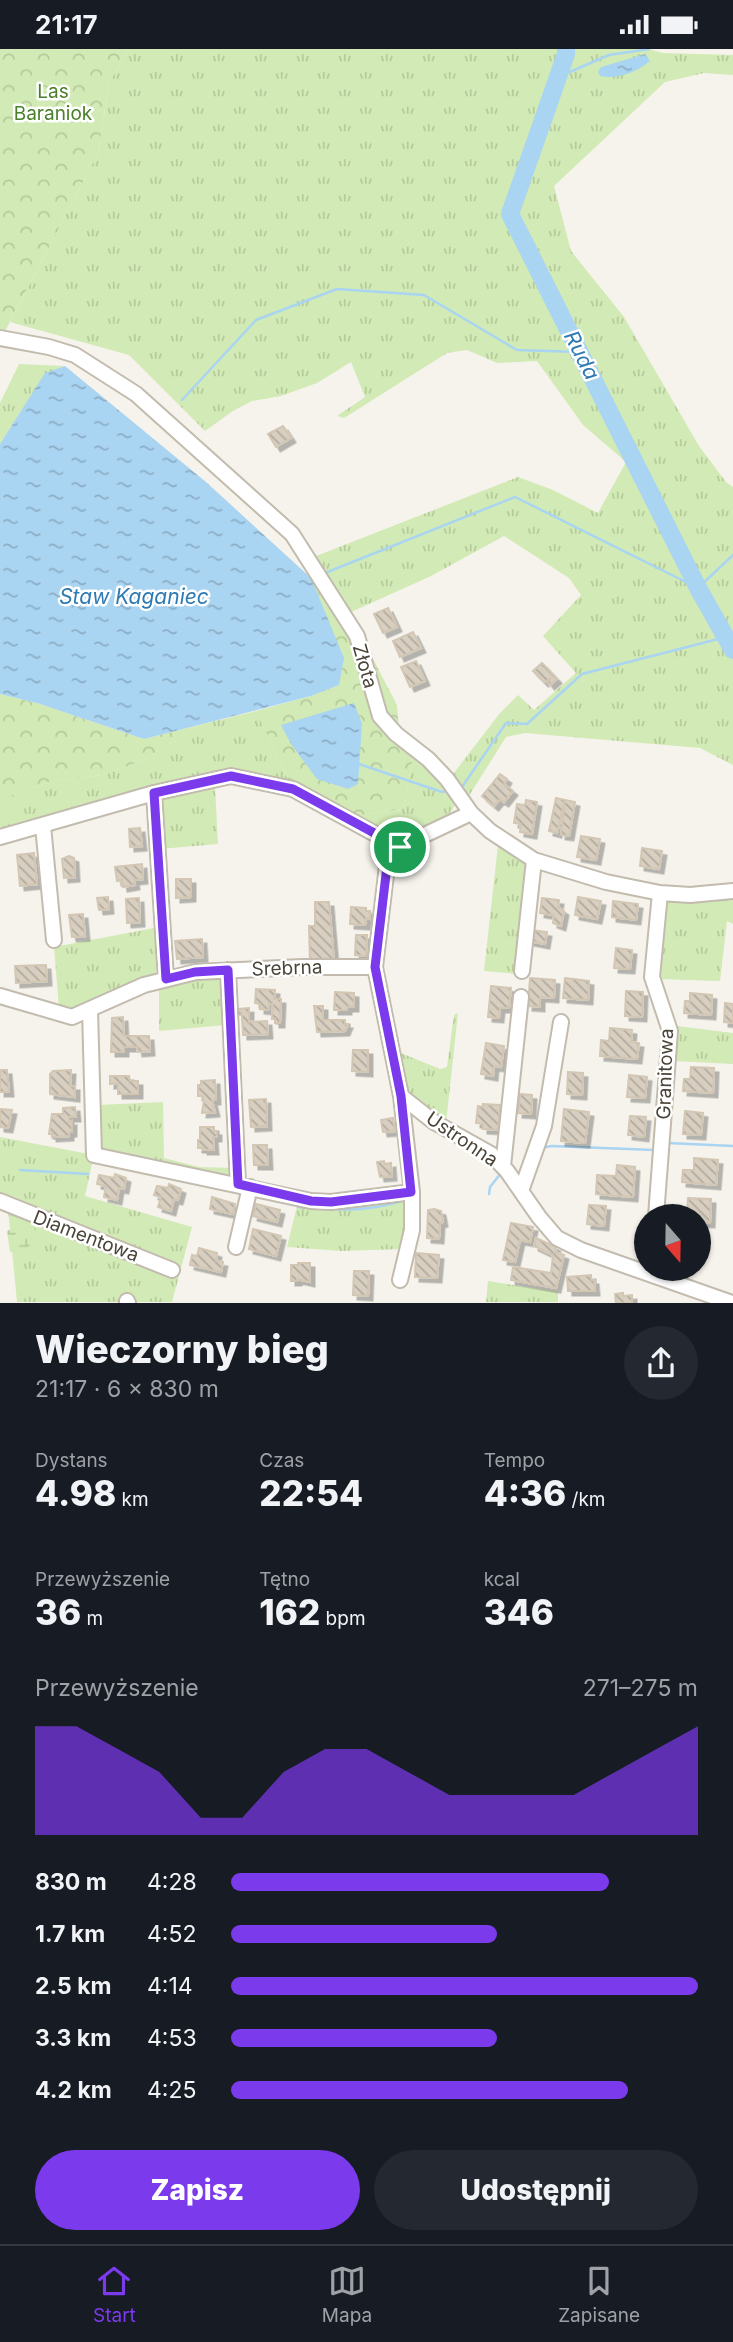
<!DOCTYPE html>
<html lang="pl">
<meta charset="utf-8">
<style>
body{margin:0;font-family:Inter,sans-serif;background:#242831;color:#f1f3f6;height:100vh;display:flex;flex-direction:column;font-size:26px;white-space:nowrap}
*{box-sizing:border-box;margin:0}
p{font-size:23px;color:#9ea1a6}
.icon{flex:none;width:38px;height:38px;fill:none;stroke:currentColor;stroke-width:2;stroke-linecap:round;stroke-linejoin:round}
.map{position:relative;height:1254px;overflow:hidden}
.drawer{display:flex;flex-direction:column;background:#171b24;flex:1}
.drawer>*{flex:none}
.needle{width:46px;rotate:160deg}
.buttons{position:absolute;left:634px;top:1155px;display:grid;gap:14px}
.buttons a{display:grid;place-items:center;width:77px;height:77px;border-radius:50%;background:#171b24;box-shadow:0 2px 5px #0004;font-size:35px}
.pin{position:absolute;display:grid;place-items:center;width:60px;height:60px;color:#fff;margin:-30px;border:4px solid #fff;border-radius:50%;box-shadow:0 2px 7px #0007}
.round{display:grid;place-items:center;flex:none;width:74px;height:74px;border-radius:37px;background:#242831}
.head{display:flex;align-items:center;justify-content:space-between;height:119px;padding:0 35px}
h1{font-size:38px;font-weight:800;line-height:52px}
.figures{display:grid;grid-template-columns:repeat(3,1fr);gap:10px;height:119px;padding:7px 35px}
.figures div{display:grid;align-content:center}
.figures b{font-size:35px;font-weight:800}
.figures small{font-size:19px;font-weight:400}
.figures p{font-size:19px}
.chart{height:196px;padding:14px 35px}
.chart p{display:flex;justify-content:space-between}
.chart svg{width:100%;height:126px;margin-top:7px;fill:#7c3aed;opacity:.7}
.action{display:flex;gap:14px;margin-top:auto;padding:14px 35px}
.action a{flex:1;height:80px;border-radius:42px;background:#7c3aed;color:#fff;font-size:28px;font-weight:800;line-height:80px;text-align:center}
.action a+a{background:#242831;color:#f1f3f6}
ul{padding:0 35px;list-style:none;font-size:23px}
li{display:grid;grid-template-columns:112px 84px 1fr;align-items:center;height:52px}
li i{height:18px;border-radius:9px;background:#7c3aed}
.status{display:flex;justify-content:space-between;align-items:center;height:49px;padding:0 35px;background:#171b24;direction:ltr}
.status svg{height:19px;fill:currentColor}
.dock{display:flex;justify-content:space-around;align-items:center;height:98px;border-top:2px solid #363941;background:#171b24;font-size:19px;color:#9ea1a6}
.dock a{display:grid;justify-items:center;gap:4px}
.dock .selected{color:#7c3aed}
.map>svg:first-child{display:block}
.grass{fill:url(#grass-tufts)}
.forest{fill:url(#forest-crowns)}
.wetland{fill:url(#wetland-marsh)}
.water{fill:url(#water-ripples)}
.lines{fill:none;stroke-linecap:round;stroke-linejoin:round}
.stream{stroke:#a9d4f2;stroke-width:2.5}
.river{stroke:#a9d4f2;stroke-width:18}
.building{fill:url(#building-back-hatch);stroke:#d3c7b4;stroke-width:2;filter:url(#shadow)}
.minor-casing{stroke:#c2bbae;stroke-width:18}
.minor{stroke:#fff;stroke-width:14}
.route-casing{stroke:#fff;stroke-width:14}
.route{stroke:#7c3aed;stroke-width:9}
.labels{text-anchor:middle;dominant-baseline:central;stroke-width:5;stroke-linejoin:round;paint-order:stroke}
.park-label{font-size:19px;fill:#4a7f2a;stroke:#fff}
.street-label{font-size:19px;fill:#4b4439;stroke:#fff}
.water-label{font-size:21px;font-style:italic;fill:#2e7ab2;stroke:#fff}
</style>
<div class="status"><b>21:17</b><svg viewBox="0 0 49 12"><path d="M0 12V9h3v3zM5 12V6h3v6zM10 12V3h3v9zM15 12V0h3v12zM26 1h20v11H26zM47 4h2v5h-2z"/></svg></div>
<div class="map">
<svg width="733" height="1254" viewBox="0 0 733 1254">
<defs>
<pattern id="grass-tufts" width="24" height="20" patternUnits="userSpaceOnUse" patternTransform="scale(1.75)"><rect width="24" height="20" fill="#d2eab5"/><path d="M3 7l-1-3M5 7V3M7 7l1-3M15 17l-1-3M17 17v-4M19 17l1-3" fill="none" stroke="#b6ca9c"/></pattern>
<pattern id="forest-crowns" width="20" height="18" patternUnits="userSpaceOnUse" patternTransform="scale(1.75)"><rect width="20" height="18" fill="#d2eab5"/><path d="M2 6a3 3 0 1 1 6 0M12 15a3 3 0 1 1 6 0" fill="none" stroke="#b6ca9c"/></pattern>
<pattern id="wetland-marsh" width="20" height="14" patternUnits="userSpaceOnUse" patternTransform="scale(1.75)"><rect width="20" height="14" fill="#d2eab5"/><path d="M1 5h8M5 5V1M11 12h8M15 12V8" fill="none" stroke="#b6ca9c"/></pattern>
<pattern id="water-ripples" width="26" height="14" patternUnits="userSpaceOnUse" patternTransform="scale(1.75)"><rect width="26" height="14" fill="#a9d4f2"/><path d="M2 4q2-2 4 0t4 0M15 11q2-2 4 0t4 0" fill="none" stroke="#8caec5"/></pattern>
<pattern id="building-back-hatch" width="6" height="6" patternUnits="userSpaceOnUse" patternTransform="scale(1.75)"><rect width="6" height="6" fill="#d8cfc1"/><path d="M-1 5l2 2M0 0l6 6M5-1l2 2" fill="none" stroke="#b1aa9e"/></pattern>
<filter id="shadow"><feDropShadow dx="4.5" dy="4.5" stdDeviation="0" flood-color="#0004"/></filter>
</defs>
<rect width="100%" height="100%" fill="#f6f3ec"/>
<path class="grass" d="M128 0H648L663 4 733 6V26L704 24 665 33 554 137 571 202 624 268 699 397 726 433 733 438V716L700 699 525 684 506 688 467 750 450 729 500 664 518 646 534 661 576 624 543 587 581 546 569 529 504 487 431 527 349 564 311 509 518 428 553 441 598 464 626 413 583 376 537 312 497 314 467 301 447 304 344 369 337 367 365 348 351 313 317 334 281 347 252 352 233 362 205 382 129 306 10 273 98 104 109 34Z
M19 315 65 317 45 325 0 395V354Z
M256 662 289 733 235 723 0 783V750L49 733 102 726 144 711 199 676Z
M414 703 457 751C448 776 423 781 401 791L354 767 403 760Z
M210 737 215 738 218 795 160 800 157 756 163 746Z
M498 796 511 800 530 812 517 925 484 922Z
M733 849V875L727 872 720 932 656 930 667 851Z
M154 879 160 914 153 929 77 960 59 959 54 898Z
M225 928 226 976 159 982V936Z
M458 964 446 1074 404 1041 396 1002 440 1020 447 1018 454 966Z
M677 977 733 984V1015L674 1012Z
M163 1053 164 1109 199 1118 234 1119 233 1130 97 1102V1056Z
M0 1088 94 1106 85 1147 192 1178 172 1253H17L8 1160 0 1158Z
M406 1149 403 1200 341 1202 287 1198 298 1153Z
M488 1232 558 1243V1253H486Z"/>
<path class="forest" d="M0 0H128L109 34 98 104 0 292Z
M311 509 349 564 397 656 399 682 414 703 403 760 354 767 289 733 256 662 311 647 339 636 310 530Z
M0 645 37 654 144 690 199 676 144 711 102 726 49 733 0 750Z"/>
<path class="wetland" d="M18 1177H33L38 1189 26 1200 10 1203 7 1182Z"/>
<path class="water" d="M645 5 650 12C637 23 617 31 600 27L598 23 601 18Z
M65 317 206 433 311 529 344 609 339 636 311 647 144 690 37 654 0 645V395L45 324Z
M354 654 362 675 358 735 348 740 317 730 291 695 281 676Z"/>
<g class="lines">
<path class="stream" d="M558 28 609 6 649 0
M182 351 256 271 337 240 424 246 517 301 579 303
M325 524 515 448 698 539 733 506
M359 715 442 743 446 742
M462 738 506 674 527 675 582 625 726 588
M668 1094 733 1097
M542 1099 551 1097 654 1101
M20 1121 88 1125
M489 1145 490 1138 501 1124
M298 1158 309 1159
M333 1160C359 1162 380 1159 405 1151"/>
<path class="river" d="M566 0V5L510 165 698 539 733 601"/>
</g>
<path class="building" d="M283 377 291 389 276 398 268 385Z
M388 559 397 578 383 584 374 565Z
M413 583 421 599 400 608 393 592Z
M416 612 425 632 410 638 401 618Z
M542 614 557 630 550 636 547 632 551 629 544 633 533 622Z
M500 725 507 730 504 735 513 742 504 753 500 750 494 757 482 747Z
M556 749 565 751 557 784 549 782Z
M526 751 537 753 532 785 520 783 521 775 514 774 517 755 525 756Z
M565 751 575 753 569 787 561 786Z
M140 779 142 797 130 798 129 780Z
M581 787 600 790 596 811 577 808Z
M642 799 662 802 659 820 640 817Z
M34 804 37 835 20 837 17 806Z
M69 807 74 809 75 828 64 829 62 810Z
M142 815 143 830 134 831 135 836 123 838 122 831 117 832 115 818Z
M176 830H191V848L176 849Z
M108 848 109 860 99 861 97 849Z
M578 848 601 852 597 870 575 866Z
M139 849 140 873 127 874 126 850Z
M542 849 559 851 558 858 564 862 561 877 553 874 554 866 540 864Z
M613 852 638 855 636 871 612 868Z
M315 853H329L334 912 310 913 309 877H315Z
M351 858 366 859V862H370V870L366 869 365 876 350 875Z
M83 865 85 887 72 888 69 866Z
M531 881 547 883 545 895 529 892Z
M356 886H367L366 907 355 906Z
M202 890 203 908 177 910 175 892Z
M616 899 632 901 630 920 614 919Z
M46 916 47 932 16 934 15 917Z
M530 929 555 931 554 949 540 948V958L528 957Z
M565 929 589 932 588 951 563 949Z
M491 937 511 939 509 959H500L499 969 488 968Z
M256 940 275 941 274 950H281L280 974H275V970H272L273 955H269V961L260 960V955L255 954Z
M626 942 643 943 642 968 625 967Z
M335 943 354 944V958H347V961H334Z
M690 944 712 946 711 966 684 964 685 952H690Z
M725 954 733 955V974L724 973Z
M314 957H323V971H345V975H348L345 982 317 983Z
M249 959V973L267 972 268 985 243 986 242 966H238V960Z
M123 968 124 987H149L150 1002 138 1003 137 998H124V1003H111L112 969Z
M610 979 632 981 631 993 639 994 637 1010 600 1007 601 991 609 992Z
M486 994 504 997 501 1018 494 1017 493 1027 481 1025Z
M353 1001H368V1023L352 1022Z
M691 1018 714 1019 713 1044 683 1042 684 1030H690Z
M0 1021H7L9 1043H0Z
M71 1021 70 1037H75V1048L50 1045V1025L53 1022Z
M568 1023 583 1024 582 1046 567 1045Z
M629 1026 647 1028 645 1049 627 1048Z
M110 1027H129L130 1032H138V1045H118V1034L110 1035Z
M215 1031 216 1051H212L215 1063 202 1064 204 1051 202 1047H198V1036H201V1032Z
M520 1045 532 1046 531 1065 518 1064Z
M266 1050 267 1077 251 1078 249 1051Z
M483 1055 500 1056 498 1081 483 1080V1075L476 1074 478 1057 483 1058Z
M75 1058 76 1068H69V1073L72 1072V1083H69V1087L52 1088V1085H49L52 1065H63V1059Z
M0 1060 12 1061 8 1079 0 1078Z
M564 1060 589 1063 585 1094 561 1092Z
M685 1062 703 1064 701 1086 683 1085Z
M630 1067 646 1068 644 1088 628 1086Z
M393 1069 395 1082 383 1083 381 1071Z
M200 1078H214V1082H217V1088H213L214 1101H203V1099H198V1091H200Z
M253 1096H267L268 1116H254Z
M694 1109 718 1111 716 1136 682 1133 683 1121H694Z
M384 1112 385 1115 391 1114 392 1127 380 1128 377 1113Z
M617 1116 635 1118 633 1148 596 1145 597 1126 616 1127Z
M115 1125 126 1129 124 1140 119 1139 117 1151 104 1148 106 1137 97 1135 99 1126 114 1129Z
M169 1135 181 1140 178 1151 174 1150 171 1162 158 1158 161 1148 154 1146 157 1137 168 1139Z
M212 1148 235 1155 233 1165 210 1160Z
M688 1149 711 1150 710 1174 698 1173V1167H687Z
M256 1155 280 1161 277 1173 253 1167Z
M589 1156 606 1157 604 1177 587 1175Z
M434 1160 441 1162 443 1173 440 1174 439 1190 427 1189 428 1161Z
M511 1174 533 1178 530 1193 520 1191 515 1213 503 1211Z
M253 1180 281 1187 276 1207 249 1200Z
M536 1189 556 1198 555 1203 564 1206 556 1239 511 1231 513 1218 551 1224 553 1206 534 1197Z
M199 1199 217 1204 216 1212 223 1213 221 1223 190 1216 192 1206 197 1207Z
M416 1204 439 1206 437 1229 415 1228Z
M298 1214H310V1233L297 1230V1232H291V1216H298Z
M354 1222H369L368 1247 353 1246Z
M591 1226V1231H594L595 1242H568L567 1228Z
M623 1244V1247L632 1246V1254H616L615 1245Z"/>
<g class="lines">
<defs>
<path id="minor" d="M0 289 49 298 75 306 136 345 292 485 357 587 380 667 396 685 428 710 447 730 471 764 490 782 534 811 606 833 660 844 690 846 733 842
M154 744 166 930
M471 764 399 798 387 817 375 918 401 1047 434 1073 491 1105 507 1122 539 1168 557 1189 581 1201 732 1254
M43 777 54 891
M0 788 154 744 231 727 293 740 399 798
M228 921 238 1135
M522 922 534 811
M0 947 72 968 144 936 196 923 302 918H375
M90 961 94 1106 311 1152 331 1153 412 1143
M503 1117 521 948
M521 1142 544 1077 561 973
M0 1152 172 1221
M656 1167 670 982 652 928 660 844
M236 1198 250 1138
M400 1231 412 1181V1143L401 1047
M127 1252 128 1254"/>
</defs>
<use href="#minor" class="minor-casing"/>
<use href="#minor" class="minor"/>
</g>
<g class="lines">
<defs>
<path id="route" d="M231 727 293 740 400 798 387 817 375 918 401 1047 411 1143 331 1153 311 1152 238 1135 228 921 195 923 166 930 154 744Z"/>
</defs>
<use href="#route" class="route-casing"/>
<use href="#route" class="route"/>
</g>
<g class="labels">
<g class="park-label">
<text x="53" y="42">Las<tspan x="53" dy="22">Baraniok</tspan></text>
</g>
<g class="street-label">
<text transform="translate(365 617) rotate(74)">Złota</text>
<text transform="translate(287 919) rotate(-2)">Srebrna</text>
<text transform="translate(665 1025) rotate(-88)">Granitowa</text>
<text transform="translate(462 1090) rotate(34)">Ustronna</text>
<text transform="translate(86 1187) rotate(21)">Diamentowa</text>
</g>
<g class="water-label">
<text transform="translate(582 306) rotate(63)">Ruda</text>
<text x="134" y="547">Staw Kaganiec</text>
</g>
</g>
</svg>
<div class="buttons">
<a><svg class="needle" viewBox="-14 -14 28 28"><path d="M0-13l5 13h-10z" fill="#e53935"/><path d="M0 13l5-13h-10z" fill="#9ea1a6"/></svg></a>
</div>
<div class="pin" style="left:400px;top:798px;background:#1e9e55"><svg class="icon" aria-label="arrive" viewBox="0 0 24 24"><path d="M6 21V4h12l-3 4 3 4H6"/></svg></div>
</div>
<section class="drawer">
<div class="head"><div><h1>Wieczorny bieg</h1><p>21:17 · 6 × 830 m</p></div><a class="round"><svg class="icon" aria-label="share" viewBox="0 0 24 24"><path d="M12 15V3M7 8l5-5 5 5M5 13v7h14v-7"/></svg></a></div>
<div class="figures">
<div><p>Dystans</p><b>4.98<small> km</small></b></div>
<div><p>Czas</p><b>22:54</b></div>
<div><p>Tempo</p><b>4:36<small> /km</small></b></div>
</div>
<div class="figures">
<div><p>Przewyższenie</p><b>36<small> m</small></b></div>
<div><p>Tętno</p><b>162<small> bpm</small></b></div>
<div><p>kcal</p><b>346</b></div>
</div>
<div class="chart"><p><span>Przewyższenie</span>271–275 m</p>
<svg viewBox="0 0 160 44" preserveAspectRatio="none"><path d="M0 44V6L10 6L20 14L30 22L40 38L50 38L60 22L70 14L80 14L90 22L100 30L110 30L120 30L130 30L140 22L150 14L160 6V44z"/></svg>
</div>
<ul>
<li><b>830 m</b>4:28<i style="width:81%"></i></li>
<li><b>1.7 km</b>4:52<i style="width:57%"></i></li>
<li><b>2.5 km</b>4:14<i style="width:100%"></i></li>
<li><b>3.3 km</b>4:53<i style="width:57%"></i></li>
<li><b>4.2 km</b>4:25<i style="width:85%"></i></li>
</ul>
<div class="action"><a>Zapisz</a><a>Udostępnij</a></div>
</section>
<nav class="dock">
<a class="selected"><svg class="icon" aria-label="home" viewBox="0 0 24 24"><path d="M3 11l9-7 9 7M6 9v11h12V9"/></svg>Start</a>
<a><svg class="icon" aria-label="map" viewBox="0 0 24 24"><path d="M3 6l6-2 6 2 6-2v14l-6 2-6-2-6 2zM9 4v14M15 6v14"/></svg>Mapa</a>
<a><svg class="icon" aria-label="saved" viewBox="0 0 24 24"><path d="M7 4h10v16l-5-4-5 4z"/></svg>Zapisane</a>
</nav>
